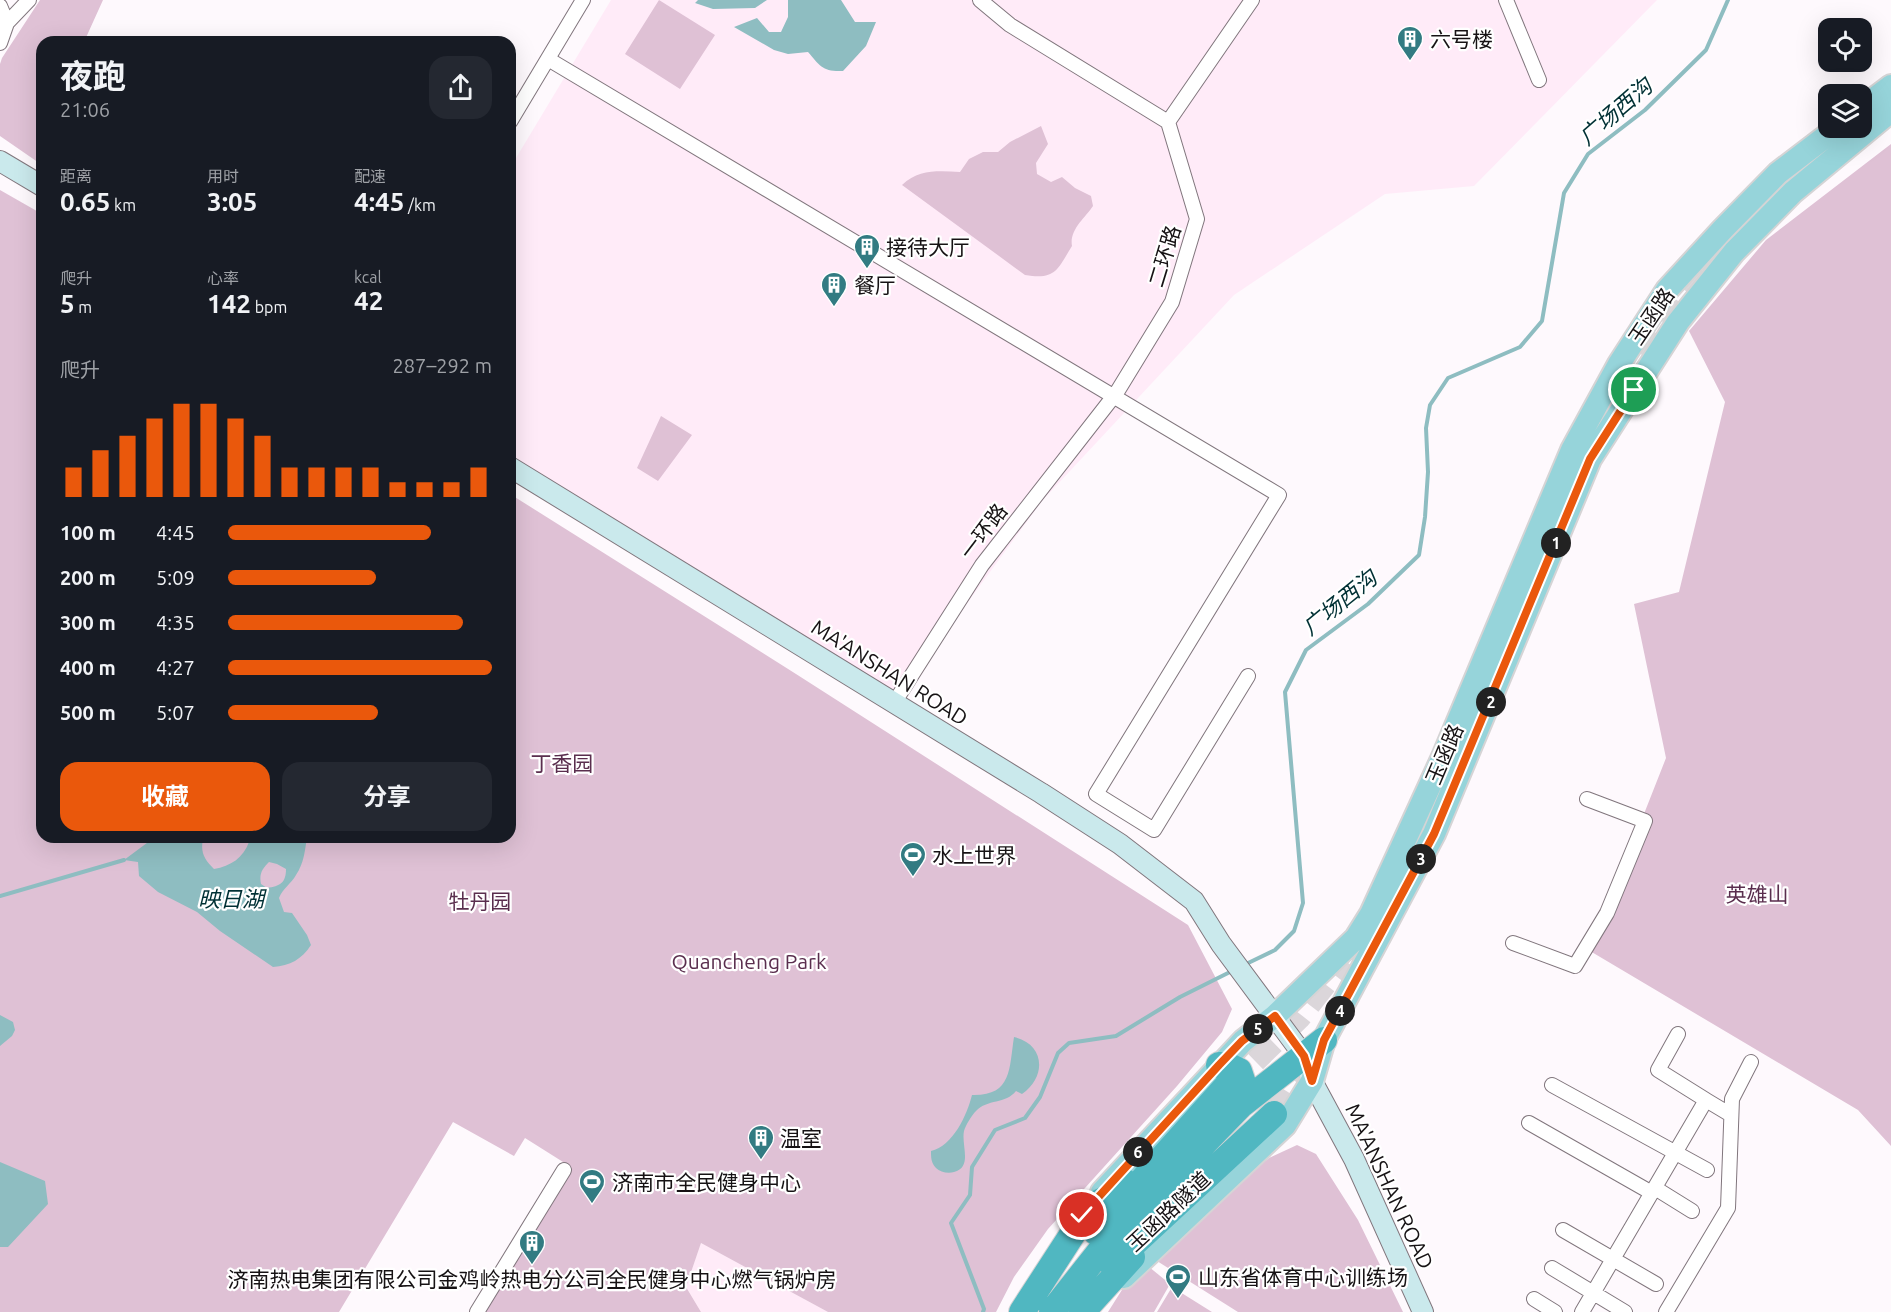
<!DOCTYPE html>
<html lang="zh">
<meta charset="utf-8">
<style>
body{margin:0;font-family:Ubuntu,"Noto Sans SC",sans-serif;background:#242831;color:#f1f3f6;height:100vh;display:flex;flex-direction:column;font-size:22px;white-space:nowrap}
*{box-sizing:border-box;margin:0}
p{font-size:20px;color:#9ea1a6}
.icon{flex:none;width:33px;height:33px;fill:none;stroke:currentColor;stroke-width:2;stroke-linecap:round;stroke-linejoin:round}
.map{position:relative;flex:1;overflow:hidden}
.panel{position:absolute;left:36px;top:36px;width:480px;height:807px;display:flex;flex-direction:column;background:#171b24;border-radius:18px;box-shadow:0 6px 24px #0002}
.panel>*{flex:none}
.tools{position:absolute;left:1818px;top:18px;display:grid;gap:12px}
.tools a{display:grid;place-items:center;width:54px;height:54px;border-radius:12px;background:#171b24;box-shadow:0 6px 24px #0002;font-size:30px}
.pin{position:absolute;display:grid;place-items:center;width:51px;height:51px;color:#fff;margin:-26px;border:3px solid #fff;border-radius:50%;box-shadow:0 2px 6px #0007}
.km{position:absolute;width:30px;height:30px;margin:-15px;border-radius:50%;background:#222;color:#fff;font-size:16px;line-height:30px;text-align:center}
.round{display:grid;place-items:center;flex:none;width:63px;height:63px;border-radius:18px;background:#242831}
.head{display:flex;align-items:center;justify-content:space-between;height:102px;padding:0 24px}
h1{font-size:33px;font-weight:700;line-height:45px}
.metrics{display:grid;grid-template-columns:repeat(3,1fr);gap:9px;height:102px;padding:6px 24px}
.metrics div{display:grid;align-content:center}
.metrics b{font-size:26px;font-weight:700}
.metrics small{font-size:16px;font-weight:400}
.metrics p{font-size:16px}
.chart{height:168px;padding:12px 24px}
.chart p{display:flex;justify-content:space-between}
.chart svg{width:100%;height:108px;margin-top:6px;stroke:#ea580c;stroke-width:6}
.button{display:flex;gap:12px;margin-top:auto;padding:12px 24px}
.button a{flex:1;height:69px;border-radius:18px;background:#ea580c;color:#fff;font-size:24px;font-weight:700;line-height:69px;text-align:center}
.button a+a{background:#242831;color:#f1f3f6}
ul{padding:0 24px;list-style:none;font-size:20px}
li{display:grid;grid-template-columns:96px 72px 1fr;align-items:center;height:45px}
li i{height:15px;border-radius:8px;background:#ea580c}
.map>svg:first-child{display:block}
.built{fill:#ffebf8}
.green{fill:#dfc1d5}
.water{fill:#8ebdc1;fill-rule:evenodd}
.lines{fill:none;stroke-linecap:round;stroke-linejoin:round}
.stream{stroke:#8ebdc1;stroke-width:4}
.highway-tunnel{stroke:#dbd6da;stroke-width:26;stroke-dasharray:26 13;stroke-linecap:butt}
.street-casing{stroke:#81767d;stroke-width:16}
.secondary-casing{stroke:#81767d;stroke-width:22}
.primary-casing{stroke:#d5d4d5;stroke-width:26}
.highway-casing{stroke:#d5d4d5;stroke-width:28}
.street{stroke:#fff;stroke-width:14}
.secondary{stroke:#cae9ec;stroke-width:20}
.primary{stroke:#96d4da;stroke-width:22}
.highway{stroke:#50b7c1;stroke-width:26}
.route-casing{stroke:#fff;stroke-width:12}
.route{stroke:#ea580c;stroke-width:8}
.labels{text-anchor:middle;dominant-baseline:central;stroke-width:4.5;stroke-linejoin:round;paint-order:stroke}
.poi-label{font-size:21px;fill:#161214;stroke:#fff;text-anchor:start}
.street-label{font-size:21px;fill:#161214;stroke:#fff}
.park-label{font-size:21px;fill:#5a2e4e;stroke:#fff}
.water-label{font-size:22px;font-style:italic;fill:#003034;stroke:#fff}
</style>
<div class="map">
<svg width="1891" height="1312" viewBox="0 0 1891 1312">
<rect width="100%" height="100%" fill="#fef9fd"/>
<path class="built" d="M611 0H1657L1474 186 1385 194 1234 295 1042 501 899 696 510 465V168Z
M701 1243 828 1312H701L686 1287Z"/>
<path class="green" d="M40 0H103L84 42H42V165L0 136V64L2 58Z
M659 0 715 35 680 89 625 54Z
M1041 126 1048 144 1036 163 1037 174 1051 182 1062 177 1075 188 1091 196 1093 206C1085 218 1069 230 1072 246 1057 270 1056 280 1025 275L902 185C919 169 938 171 960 172L969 159 983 152H998L1010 142Z
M1891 144V1146L1858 1110 1590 951 1666 758 1634 604 1679 592 1725 402 1689 331 1766 240Z
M0 190 42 214V837H510V494L796 674 1188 925 1232 1009 1222 1032 1177 1086 1048 1229 1014 1277 996 1312H828L701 1243 686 1287 701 1312H484L571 1167 525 1138 514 1156 453 1122 339 1312H0Z
M661 416 692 435 658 481 637 468Z
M1297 1145 1316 1154 1358 1220 1403 1312H1238L1157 1261 1149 1254 1269 1158Z
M1143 1262 1170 1284 1154 1312H1108L1137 1266Z
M1172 1287 1212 1312H1157Z"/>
<path class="water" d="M698 0H767L755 8 713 9 695 3Z
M788 0H841L855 22H876L866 46 843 71C823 72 820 66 808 52L788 54 774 50 734 27 757 18 769 32H781L788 17Z
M155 837H206L203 839C200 853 205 860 214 869 231 866 243 858 249 842L247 837H307C305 850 304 863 296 875 291 884 283 888 279 898L284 912 292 913 307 935 311 945C302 959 290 966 273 967L220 931 197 912 158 892 139 876 138 862 124 860ZM269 862 277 864 286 869C286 883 280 886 267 888L261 884C259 874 262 869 269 862Z
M0 1015 13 1022 15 1030 12 1036 0 1046Z
M1014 1037C1045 1044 1047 1077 1022 1094L1016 1091C1006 1104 987 1099 976 1111 971 1116 966 1125 964 1131 961 1145 973 1167 954 1172 948 1174 940 1172 936 1168 931 1163 931 1157 931 1151 953 1146 967 1115 972 1095 1012 1096 1009 1069 1014 1037Z
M0 1162 45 1181 48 1204 8 1247H0Z"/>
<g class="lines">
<path class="stream" d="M0 896 124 860
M1244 965 1275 950 1294 931 1303 903 1285 692 1306 650 1368 604 1419 555 1425 517 1428 472 1426 428 1430 405 1448 378 1520 347 1542 321 1564 193 1588 154 1645 110 1706 50 1728 0
M983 1312 984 1309 951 1223 970 1195 972 1167 995 1130 1025 1118 1040 1097 1058 1053 1069 1043 1116 1036 1180 997 1232 971"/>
<path class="highway-tunnel" d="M1599 420 1676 298 1709 260
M1226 1087 1298 1017 1343 959
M1274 1114 1315 1048"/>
<defs>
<path id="street" d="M980 0 1010 25 1168 122 1252 0
M1506 0 1539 80
M0 6 7 23
M0 43 7 23 29 0
M548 59 1279 495 1096 794 1154 830 1248 676
M510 122 583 0
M894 703 982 565 1117 392 1172 302 1197 219 1168 122
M1513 943 1575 966 1607 913 1645 821 1587 799
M1678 1034 1658 1070 1706 1100
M1552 1085 1707 1170
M1529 1123 1652 1193
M1655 1188 1692 1211
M1563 1230 1656 1284
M1552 1268 1625 1312
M1534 1299 1555 1312
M477 1312 564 1170
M1582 1312 1706 1100 1731 1115
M1666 1312 1728 1208 1732 1099 1751 1062"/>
<path id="secondary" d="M0 161 42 186
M510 467 1041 793 1120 844 1194 901 1221 944 1304 1056 1312 1081 1354 1159 1423 1312"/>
<path id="primary" d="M1862 108 1891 86
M1102 1192 1243 1041 1275 1016 1356 938 1371 914 1443 757 1572 450 1619 364 1667 290 1723 229 1778 173 1837 128
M1124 1277 1285 1125 1312 1081 1324 1040 1434 834 1590 459 1678 322 1734 252 1793 192 1891 111"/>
<path id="highway" d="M1219 1065 1229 1066 1239 1071 1246 1092 1241 1105
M1088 1208 1109 1197 1125 1182
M1096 1232 1226 1087
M1112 1264 1274 1114
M1022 1312 1079 1224 1082 1215
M1052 1312 1101 1250 1241 1105 1324 1040
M1082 1312 1132 1257"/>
</defs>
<use href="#street" class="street-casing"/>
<use href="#secondary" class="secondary-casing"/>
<use href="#primary" class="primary-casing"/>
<use href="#highway" class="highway-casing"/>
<use href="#street" class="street"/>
<use href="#secondary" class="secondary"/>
<use href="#primary" class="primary"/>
<use href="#highway" class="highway"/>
</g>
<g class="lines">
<defs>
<path id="route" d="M1082 1215 1219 1065 1242 1041 1275 1016 1304 1056 1312 1081 1324 1040 1434 834 1590 459 1634 390"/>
</defs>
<use href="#route" class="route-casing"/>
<use href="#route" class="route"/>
</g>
<defs>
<symbol id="building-pin" viewBox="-11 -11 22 30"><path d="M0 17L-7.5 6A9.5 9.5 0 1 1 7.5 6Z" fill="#327b82" stroke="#fff"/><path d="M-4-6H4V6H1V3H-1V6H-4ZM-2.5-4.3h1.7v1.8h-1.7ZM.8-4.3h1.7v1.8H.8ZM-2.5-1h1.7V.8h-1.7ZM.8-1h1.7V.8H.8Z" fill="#fff"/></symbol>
<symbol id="stadium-pin" viewBox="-11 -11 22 30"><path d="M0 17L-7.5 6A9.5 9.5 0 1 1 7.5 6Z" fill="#327b82" stroke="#fff"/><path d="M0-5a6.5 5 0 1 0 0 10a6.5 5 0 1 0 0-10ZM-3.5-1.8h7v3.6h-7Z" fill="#fff"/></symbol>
</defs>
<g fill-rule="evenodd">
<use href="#building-pin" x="1395" y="24" width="30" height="40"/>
<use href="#building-pin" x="852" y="232" width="30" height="40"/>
<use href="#building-pin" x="819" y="270" width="30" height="40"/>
<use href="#stadium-pin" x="898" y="840" width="30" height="40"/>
<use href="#building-pin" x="746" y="1123" width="30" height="40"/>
<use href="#stadium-pin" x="577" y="1167" width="30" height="40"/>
<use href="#building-pin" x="517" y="1228" width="30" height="40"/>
<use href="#stadium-pin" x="1163" y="1262" width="30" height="40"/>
</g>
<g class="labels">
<g class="poi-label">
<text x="1430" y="39">六号楼</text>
<text x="886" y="247">接待大厅</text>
<text x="854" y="285">餐厅</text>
<text x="932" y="855">水上世界</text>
<text x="780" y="1138">温室</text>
<text x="612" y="1182">济南市全民健身中心</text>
<text x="1198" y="1277">山东省体育中心训练场</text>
<text x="532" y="1279" text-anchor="middle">济南热电集团有限公司金鸡岭热电分公司全民健身中心燃气锅炉房</text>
</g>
<g class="street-label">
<text transform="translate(1164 256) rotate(-73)">二环路</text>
<text transform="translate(1651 316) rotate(-56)">玉函路</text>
<text transform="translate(983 531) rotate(-53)">一环路</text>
<text transform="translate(890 672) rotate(32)">MA'ANSHAN ROAD</text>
<text transform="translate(1444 754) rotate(-67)">玉函路</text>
<text transform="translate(1390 1186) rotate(65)">MA'ANSHAN ROAD</text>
<text transform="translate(1168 1211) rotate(-43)">玉函路隧道</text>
</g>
<g class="park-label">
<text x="562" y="763">丁香园</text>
<text x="1757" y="894">英雄山</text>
<text x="480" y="901">牡丹园</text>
<text x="749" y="961">Quancheng Park</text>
</g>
<g class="water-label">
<text transform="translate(1615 111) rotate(-41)">广场西沟</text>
<text transform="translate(1339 602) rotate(-39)">广场西沟</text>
<text x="231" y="898">映日湖</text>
</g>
</g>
</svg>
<div class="tools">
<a><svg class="icon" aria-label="locate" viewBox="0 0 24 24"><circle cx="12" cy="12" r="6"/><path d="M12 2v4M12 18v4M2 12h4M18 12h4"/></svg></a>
<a><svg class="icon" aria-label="layers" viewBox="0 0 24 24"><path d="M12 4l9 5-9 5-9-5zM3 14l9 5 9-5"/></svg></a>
</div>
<div class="pin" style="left:1634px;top:390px;background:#1e9e55"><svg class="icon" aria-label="arrive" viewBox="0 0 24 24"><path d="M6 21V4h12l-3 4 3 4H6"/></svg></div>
<div class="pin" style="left:1082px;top:1215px;background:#d93025"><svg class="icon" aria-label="check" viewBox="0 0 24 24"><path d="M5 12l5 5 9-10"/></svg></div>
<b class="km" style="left:1556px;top:543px">1</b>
<b class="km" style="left:1491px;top:702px">2</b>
<b class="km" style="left:1421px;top:859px">3</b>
<b class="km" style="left:1340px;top:1011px">4</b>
<b class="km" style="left:1258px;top:1029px">5</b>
<b class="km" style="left:1138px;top:1152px">6</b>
<section class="panel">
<div class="head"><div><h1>夜跑</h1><p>21:06</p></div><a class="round"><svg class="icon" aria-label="share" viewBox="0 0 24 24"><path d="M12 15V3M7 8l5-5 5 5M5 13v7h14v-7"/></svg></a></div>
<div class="metrics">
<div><p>距离</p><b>0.65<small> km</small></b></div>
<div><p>用时</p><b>3:05</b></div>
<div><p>配速</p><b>4:45<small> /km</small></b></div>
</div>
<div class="metrics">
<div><p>爬升</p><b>5<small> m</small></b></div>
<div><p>心率</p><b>142<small> bpm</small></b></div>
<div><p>kcal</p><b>42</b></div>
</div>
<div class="chart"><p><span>爬升</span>287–292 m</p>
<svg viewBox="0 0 160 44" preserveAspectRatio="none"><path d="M5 44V32M15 44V25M25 44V19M35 44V12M45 44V6M55 44V6M65 44V12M75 44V19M85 44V32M95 44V32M105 44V32M115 44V32M125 44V38M135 44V38M145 44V38M155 44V32"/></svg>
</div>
<ul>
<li><b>100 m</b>4:45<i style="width:77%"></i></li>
<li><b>200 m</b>5:09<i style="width:56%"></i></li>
<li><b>300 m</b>4:35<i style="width:89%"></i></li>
<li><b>400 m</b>4:27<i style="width:100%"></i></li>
<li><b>500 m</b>5:07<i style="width:57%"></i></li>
</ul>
<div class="button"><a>收藏</a><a>分享</a></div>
</section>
</div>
